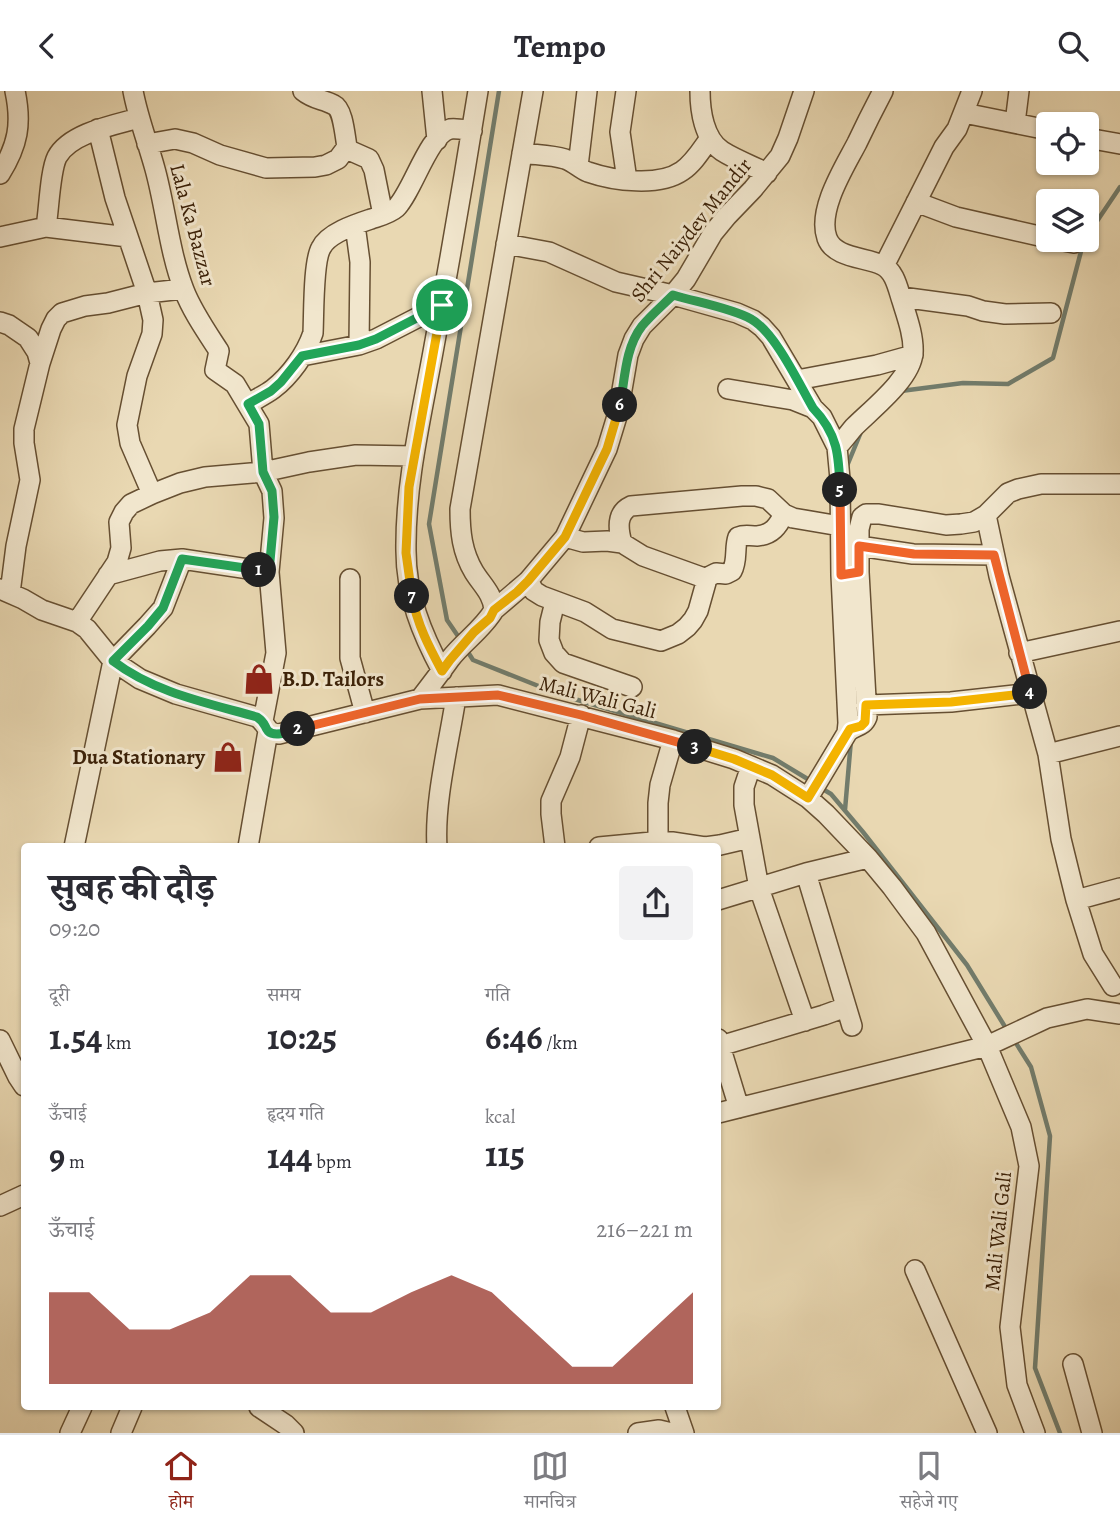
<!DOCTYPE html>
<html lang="hi">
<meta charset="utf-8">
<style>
body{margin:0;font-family:Alegreya,"Noto Serif Devanagari",serif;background:#f2f2f3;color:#2b2b33;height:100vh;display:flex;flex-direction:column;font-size:26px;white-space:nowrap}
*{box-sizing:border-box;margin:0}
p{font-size:23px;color:#7c7c81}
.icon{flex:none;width:38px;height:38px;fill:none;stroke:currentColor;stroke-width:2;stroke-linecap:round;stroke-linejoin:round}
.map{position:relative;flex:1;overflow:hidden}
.sheet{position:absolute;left:21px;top:752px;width:700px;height:567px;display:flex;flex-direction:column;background:#fff;border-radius:7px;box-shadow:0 2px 5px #0004}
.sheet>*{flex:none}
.tools{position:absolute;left:1036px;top:21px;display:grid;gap:14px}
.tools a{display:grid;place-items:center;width:63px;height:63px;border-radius:7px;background:#fff;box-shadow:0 2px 5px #0004;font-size:35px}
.pin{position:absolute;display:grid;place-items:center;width:60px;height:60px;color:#fff;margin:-30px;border:4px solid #fff;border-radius:50%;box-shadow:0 2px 7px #0007}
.km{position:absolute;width:35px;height:35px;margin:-18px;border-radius:50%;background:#222;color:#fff;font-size:19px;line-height:35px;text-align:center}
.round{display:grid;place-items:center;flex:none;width:74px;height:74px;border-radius:7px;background:#f2f2f3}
.head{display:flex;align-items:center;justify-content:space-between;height:119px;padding:0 28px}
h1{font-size:38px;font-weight:700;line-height:52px}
.metrics{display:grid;grid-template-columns:repeat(3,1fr);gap:10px;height:119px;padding:7px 28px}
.metrics div{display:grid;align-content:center}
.metrics b{font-size:35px;font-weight:700}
.metrics small{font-size:19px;font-weight:400}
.metrics p{font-size:19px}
.chart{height:196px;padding:14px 28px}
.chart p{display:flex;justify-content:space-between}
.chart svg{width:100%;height:126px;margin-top:7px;fill:#8f2418;opacity:.7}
header{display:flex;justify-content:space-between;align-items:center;height:91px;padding:0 28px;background:#fff;font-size:32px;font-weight:700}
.menu{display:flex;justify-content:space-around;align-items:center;height:98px;border-top:2px solid #e1e1e2;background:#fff;font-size:19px;color:#7c7c81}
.menu a{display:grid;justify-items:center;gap:4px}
.menu .on{color:#8f2418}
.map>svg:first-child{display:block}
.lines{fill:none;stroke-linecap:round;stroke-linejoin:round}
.stream{stroke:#727c6c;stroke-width:4.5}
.minor-casing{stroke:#664f32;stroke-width:22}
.minor{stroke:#f1e6cd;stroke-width:19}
.split-1-casing{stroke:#fff;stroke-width:14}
.split-2-casing{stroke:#fff;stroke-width:14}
.split-3-casing{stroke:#fff;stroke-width:14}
.split-4-casing{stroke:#fff;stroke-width:14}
.split-5-casing{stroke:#fff;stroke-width:14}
.split-6-casing{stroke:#fff;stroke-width:14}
.split-7-casing{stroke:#fff;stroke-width:14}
.split-8-casing{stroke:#fff;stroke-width:14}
.split-1{stroke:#22a559;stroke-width:9}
.split-2{stroke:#22a559;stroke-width:9}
.split-3{stroke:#f0652b;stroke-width:9}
.split-4{stroke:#f5b400;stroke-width:9}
.split-5{stroke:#f0652b;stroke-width:9}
.split-6{stroke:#22a559;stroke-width:9}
.split-7{stroke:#f5b400;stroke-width:9}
.split-8{stroke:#f5b400;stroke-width:9}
.labels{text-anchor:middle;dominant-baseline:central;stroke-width:6;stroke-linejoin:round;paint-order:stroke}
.street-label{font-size:21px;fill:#3b2108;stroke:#f1e6cd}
.poi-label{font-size:21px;font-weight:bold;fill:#3b2108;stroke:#f1e6cd;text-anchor:start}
</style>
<header><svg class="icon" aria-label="back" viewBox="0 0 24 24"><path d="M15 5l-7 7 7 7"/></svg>Tempo<svg class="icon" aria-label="search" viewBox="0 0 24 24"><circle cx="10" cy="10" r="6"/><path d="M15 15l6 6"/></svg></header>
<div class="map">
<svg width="1120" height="1342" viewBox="0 0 1120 1342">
<rect width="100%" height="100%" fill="#e9d8b2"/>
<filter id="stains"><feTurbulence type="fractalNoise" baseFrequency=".00286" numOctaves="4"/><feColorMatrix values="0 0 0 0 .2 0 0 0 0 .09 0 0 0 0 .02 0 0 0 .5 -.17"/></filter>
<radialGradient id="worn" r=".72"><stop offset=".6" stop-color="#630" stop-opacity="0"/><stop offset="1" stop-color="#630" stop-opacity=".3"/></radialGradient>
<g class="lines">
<path class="stream" d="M1087 145 1120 96
M901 300 963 292 1008 293 1053 267 1084 149
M847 375 861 341
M460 548 447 529 429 433 499 0
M466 558 473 569 561 604 773 667 811 690
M821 697 831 703 863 741 967 874 1007 939
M845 719 851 649
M1014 949 1031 976 1050 1045 1035 1277 1060 1342"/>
<defs>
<path id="minor" d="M133 0C138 27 148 52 155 78 166 118 169 160 184 199 192 220 206 240 219 260L215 279 235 293 259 333 263 381 272 400 274 427 269 481 276 562 263 630
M303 0C314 9 323 8 334 14 343 18 345 45 347 56L351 60 369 68 374 79 383 124
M432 0 437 49
M626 0 620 41 627 89
M700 0C700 20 704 48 722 60 736 69 753 75 767 82
M964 22 1048 39
M1015 32 1019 0
M98 38 115 107 147 202 153 229 152 243 137 285 127 334 130 352 152 403
M1087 47 1120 53
M147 53 175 48 193 52 220 64 266 77 315 76 326 74 338 68 347 56
M522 62C536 64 551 64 565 68 574 71 580 78 588 81 614 90 659 96 682 80 694 72 702 58 710 47
M578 75 587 0
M0 83C18 54 22 33 15 0
M916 111 956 126 1048 147
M355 134 360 171 359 254
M46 136C49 119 50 80 57 66 70 42 114 34 139 27
M0 146 46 136 128 146
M1058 149 1074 152
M506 153 549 161 616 191 673 204 737 222 753 229 762 236 771 246 813 317
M884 175 944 56 957 38 972 0
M901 206 968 215 983 220 1005 223 1051 222
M0 231 9 234 28 247 37 261 40 272 24 338V352L30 389 16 455 10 502
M302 265 359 254 376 248 442 214
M40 272 51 238 56 228 62 222 85 215 108 212 147 202 183 198
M797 289 877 274 913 264
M728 298 793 309 813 317 822 326 837 356 840 388 841 484 848 632 847 642
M248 313C256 308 265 304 273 298 290 285 306 263 313 242 314 223 313 171 321 157 328 142 356 133 371 128 380 125 389 123 396 117 413 100 428 44 450 38 457 37 465 39 472 40
M837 356C843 350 848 343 854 336 872 318 911 288 913 262 914 245 907 226 902 210 898 198 895 180 882 174 865 166 834 167 827 147 817 119 844 77 857 52 865 35 874 17 883 0
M986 424 999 485 1048 663 1061 748 1076 809 1093 863 1113 895
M565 446 583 451 607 450 622 452 643 465 707 488
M622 452C618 438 616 422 631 415L742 405H756L768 408 784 423 793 427 840 435
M859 455 913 463 994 464
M108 484 160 470 182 468 269 481
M350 488V567L365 622
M528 490 534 500 542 505 585 521 612 538 661 550 678 543 687 536 693 529 698 520 707 488 710 485 716 482 726 483 732 480C738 469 734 457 738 446 745 443 749 445 757 445 772 444 778 435 784 423
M0 498 23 508 42 519 77 531 87 538 113 570 140 588 176 603 257 626C268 633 265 642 279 643L420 608 498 604 673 649 734 668 772 684 808 707 826 723 868 767 892 796 926 842 987 955 1021 1036 1029 1075 1010 1236 1017 1294 1035 1342
M555 511 550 531 549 549 554 562 563 572 632 596
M494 519 528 490 565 446 607 358 618 322 628 264 634 248 642 235 673 204 686 188 713 142 727 125 753 98 780 65 788 47 804 0
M77 531 117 471 121 457 119 431 124 421 131 413 152 403 180 392 205 386 263 381 309 371 356 364 414 365
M1019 562 1120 540
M442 580C422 543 406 504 406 460 405 393 421 327 433 261 449 174 464 87 478 0
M420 608C430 595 440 582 450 568 463 551 483 538 494 519 493 503 482 494 474 481 462 461 460 441 460 418L533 0
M866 614 951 611 1031 602
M1048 663 1120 645
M751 675 744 696V714L759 797 805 930
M808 707 847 642C853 634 863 637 867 626L859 481V438L862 426 866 423H879L946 434 961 433 974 431 986 424 1008 402 1018 398 1041 393H1120
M658 751V712L660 694 673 649
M74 756 113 570 147 535 163 517 182 468
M248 756 268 640
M437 756C434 710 449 652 456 606
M555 756 551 723V710L570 666 581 624
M599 756 652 751H672L705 756 720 754 750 747
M806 782 852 935
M718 809 806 782 868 767
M1076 809 1120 797
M718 948 739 1017
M0 949 18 986 24 995
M720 955 824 924 846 916
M718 1022 987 955 1047 927 1087 918 1120 923
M0 1115 24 1104
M915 1179 987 1342
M1073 1273 1092 1342
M259 1316 286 1334 294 1342
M675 1316 684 1342
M70 1342 82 1316
M121 1342 132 1316
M638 1342 659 1339 672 1342"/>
</defs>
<use href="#minor" class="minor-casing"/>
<use href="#minor" class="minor"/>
</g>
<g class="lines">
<defs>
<path id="split-1" d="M259 479 269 481 274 426 272 400 263 381 259 333 248 313 271 300 281 291 302 265 359 254 376 248 442 214"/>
<path id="split-2" d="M259 479 182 468 163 517 148 535 113 570C155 602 208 612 257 626 266 632 264 635 268 640 275 647 291 640 298 638"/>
<path id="split-3" d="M298 638 420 608 498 604 581 624 695 656"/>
<path id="split-4" d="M695 656 734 668 772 684 808 707 850 638 861 635 865 631 866 614 951 611 1031 602 1030 601"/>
<path id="split-5" d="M840 399 841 484 859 481V455L914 463 994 464 1030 601"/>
<path id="split-6" d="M620 314C625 288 625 257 642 235 651 224 663 214 673 204 696 211 731 217 751 228 775 241 799 293 813 317 838 343 839 365 840 399"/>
<path id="split-7" d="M412 505C417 533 429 556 442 580L450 569 474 541 490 527 494 519 517 501 528 490 565 446 607 358 620 314"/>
<path id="split-8" d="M412 505 406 462 409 396 442 214"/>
</defs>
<use href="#split-1" class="split-1-casing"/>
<use href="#split-2" class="split-2-casing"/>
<use href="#split-3" class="split-3-casing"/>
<use href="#split-4" class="split-4-casing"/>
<use href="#split-5" class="split-5-casing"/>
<use href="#split-6" class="split-6-casing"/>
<use href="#split-7" class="split-7-casing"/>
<use href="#split-8" class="split-8-casing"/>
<use href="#split-1" class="split-1"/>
<use href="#split-2" class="split-2"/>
<use href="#split-3" class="split-3"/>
<use href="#split-4" class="split-4"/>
<use href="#split-5" class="split-5"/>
<use href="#split-6" class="split-6"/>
<use href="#split-7" class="split-7"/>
<use href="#split-8" class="split-8"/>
</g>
<defs>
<symbol id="shop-bare" viewBox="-9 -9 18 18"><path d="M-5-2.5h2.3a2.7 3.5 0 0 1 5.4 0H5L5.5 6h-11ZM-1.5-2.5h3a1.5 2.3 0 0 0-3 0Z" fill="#8f2418" stroke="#f1e6cd" stroke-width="2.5" paint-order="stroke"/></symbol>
</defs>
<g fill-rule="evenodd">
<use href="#shop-bare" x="237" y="566" width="44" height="44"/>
<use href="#shop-bare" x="206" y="644" width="44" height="44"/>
</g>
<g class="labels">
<g class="street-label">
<text transform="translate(193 134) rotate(75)">Lala Ka Bazzar</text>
<text transform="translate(691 139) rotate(-51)">Shri Naiydev Mandir</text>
<text transform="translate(598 606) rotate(14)">Mali Wali Gali</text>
<text transform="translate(998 1140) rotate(-84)">Mali Wali Gali</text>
</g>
<g class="poi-label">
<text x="282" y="588">B.D. Tailors</text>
<text x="205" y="666" text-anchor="end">Dua Stationary</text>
</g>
</g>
<rect width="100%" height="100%" filter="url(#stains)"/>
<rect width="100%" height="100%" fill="url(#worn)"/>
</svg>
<div class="tools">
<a><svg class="icon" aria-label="locate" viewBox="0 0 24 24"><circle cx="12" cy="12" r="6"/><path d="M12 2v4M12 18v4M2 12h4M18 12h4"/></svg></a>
<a><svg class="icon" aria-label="layers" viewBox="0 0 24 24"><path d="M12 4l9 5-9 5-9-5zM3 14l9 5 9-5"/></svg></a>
</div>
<div class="pin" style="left:442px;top:214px;background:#1e9e55"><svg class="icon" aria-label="arrive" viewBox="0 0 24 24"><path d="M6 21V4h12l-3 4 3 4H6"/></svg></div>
<b class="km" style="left:259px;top:479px">1</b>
<b class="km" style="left:298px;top:638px">2</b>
<b class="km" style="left:695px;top:656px">3</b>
<b class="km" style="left:1030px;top:601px">4</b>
<b class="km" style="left:840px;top:399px">5</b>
<b class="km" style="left:620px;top:314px">6</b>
<b class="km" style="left:412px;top:505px">7</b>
<section class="sheet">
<div class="head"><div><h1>सुबह की दौड़</h1><p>09:20</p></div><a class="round"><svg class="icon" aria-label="share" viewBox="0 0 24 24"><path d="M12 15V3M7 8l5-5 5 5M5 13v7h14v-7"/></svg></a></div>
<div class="metrics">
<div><p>दूरी</p><b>1.54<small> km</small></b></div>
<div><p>समय</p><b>10:25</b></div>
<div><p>गति</p><b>6:46<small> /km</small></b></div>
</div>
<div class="metrics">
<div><p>ऊँचाई</p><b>9<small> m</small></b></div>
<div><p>हृदय गति</p><b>144<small> bpm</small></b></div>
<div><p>kcal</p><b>115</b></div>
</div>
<div class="chart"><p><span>ऊँचाई</span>216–221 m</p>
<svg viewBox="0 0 160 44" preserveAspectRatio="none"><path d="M0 44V12L10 12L20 25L30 25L40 19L50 6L60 6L70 19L80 19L90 12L100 6L110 12L120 25L130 38L140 38L150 25L160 12V44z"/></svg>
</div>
</section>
</div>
<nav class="menu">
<a class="on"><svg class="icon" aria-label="home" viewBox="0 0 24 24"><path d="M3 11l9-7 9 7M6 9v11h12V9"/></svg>होम</a>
<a><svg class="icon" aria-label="map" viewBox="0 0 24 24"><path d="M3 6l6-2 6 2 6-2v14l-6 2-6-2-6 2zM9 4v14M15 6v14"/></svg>मानचित्र</a>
<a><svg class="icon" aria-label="saved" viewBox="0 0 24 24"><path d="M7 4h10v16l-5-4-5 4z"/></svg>सहेजे गए</a>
</nav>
